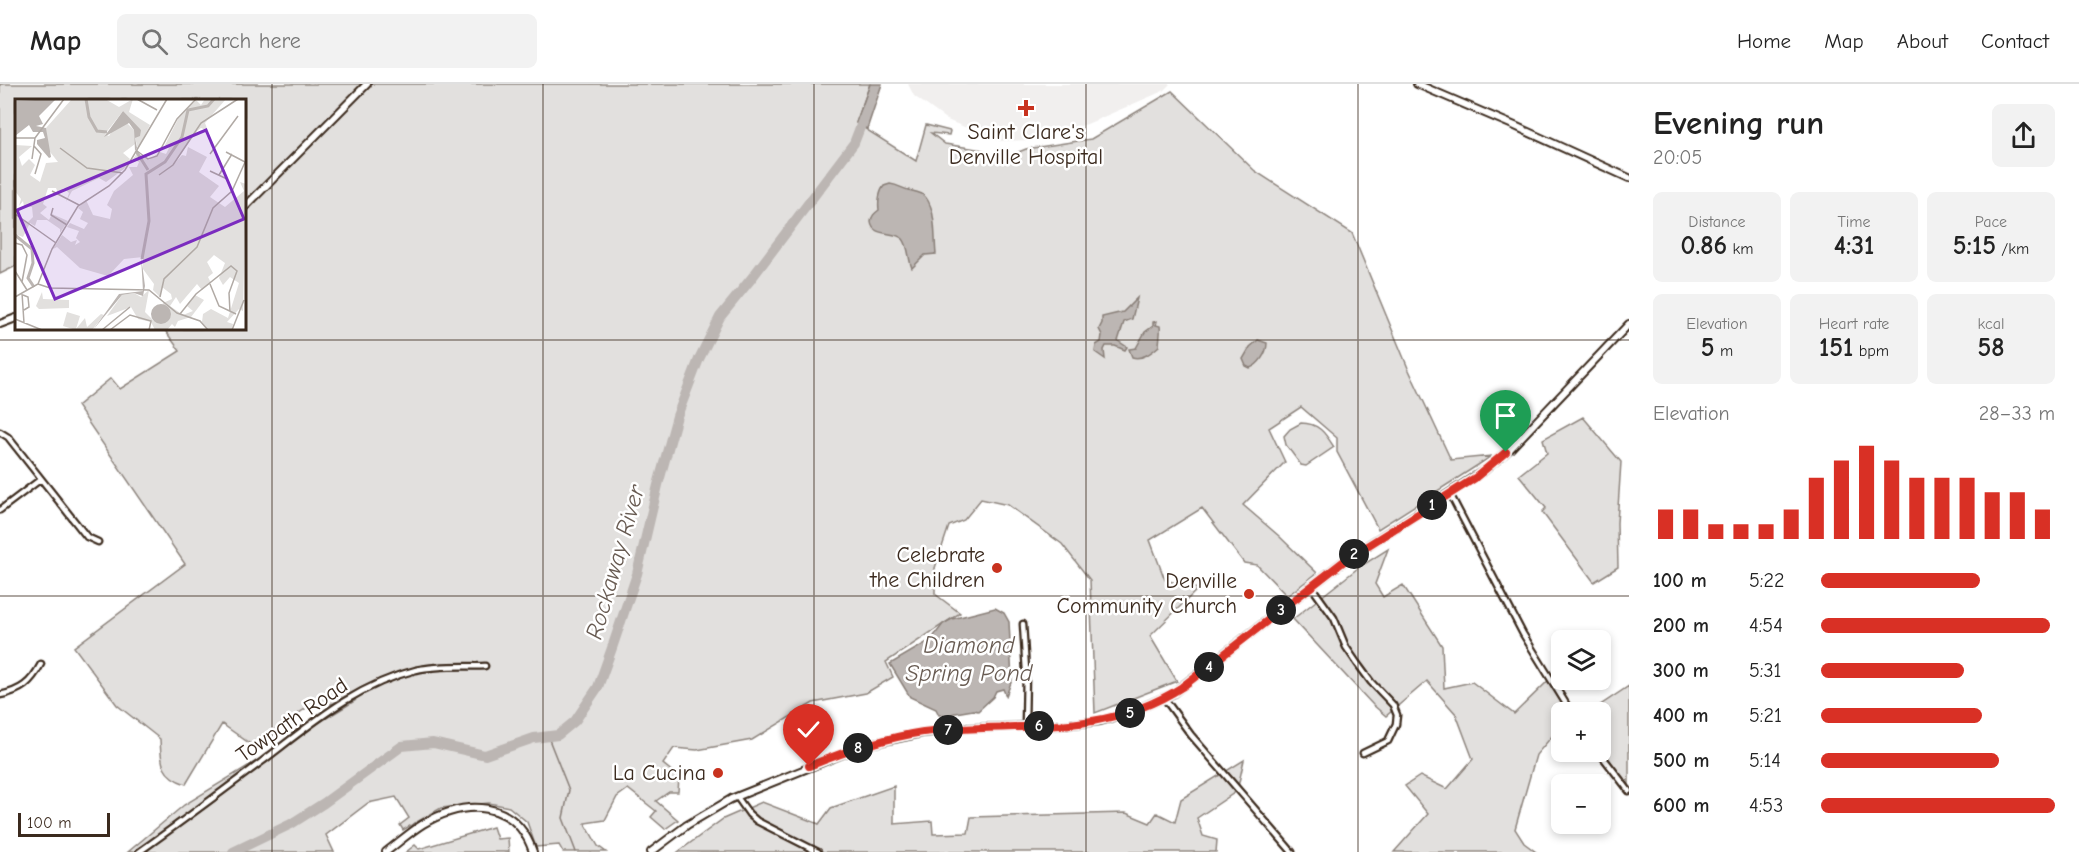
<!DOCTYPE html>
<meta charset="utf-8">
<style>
body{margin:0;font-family:"Comic Neue",sans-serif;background:#f2f2f2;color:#222;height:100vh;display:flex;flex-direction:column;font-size:22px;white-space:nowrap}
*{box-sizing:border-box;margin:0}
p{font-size:20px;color:#767676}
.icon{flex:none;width:33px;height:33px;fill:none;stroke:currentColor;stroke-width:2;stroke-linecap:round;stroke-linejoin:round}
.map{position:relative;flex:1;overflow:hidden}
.details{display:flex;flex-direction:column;background:#fff;width:450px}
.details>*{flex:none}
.controls{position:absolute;left:1551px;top:546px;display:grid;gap:12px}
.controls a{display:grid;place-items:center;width:60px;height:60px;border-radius:9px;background:#fff;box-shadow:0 3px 9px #0003;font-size:30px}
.scale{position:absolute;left:18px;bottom:15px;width:92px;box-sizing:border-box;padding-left:6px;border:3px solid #3b2a1e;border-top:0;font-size:16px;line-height:21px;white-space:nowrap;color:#3b2a1e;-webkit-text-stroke:4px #fff;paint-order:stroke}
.pin{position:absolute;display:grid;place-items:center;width:51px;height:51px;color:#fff;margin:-62px -26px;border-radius:50% 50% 50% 0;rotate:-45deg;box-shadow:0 0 6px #0007}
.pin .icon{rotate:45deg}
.km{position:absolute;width:30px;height:30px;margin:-15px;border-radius:50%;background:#222;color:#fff;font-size:16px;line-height:30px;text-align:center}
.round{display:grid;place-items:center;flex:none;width:63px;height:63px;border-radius:9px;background:#f2f2f2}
.headline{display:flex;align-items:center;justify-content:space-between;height:102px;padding:0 24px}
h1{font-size:33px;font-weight:700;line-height:45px}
.stats{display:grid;grid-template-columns:repeat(3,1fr);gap:9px;height:102px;padding:6px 24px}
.stats div{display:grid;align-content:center;border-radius:9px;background:#f2f2f2;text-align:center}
.stats b{font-size:26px;font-weight:700}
.stats small{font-size:16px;font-weight:400}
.stats p{font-size:16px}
.chart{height:168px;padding:12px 24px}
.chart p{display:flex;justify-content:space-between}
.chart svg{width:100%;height:108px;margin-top:6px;stroke:#d93025;stroke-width:6}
ul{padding:0 24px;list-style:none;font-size:20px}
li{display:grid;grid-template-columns:96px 72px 1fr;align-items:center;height:45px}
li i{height:15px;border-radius:8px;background:#d93025}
header{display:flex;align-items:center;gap:36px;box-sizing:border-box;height:84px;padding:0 30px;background:#fff;border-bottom:2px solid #e0e0e0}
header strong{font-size:28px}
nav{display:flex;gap:33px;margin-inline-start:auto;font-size:21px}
.search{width:420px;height:54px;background:#f2f2f2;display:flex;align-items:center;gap:15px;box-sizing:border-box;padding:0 21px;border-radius:9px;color:#767676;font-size:22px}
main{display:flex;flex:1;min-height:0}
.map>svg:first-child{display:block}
.built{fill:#f1efee}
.green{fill:#e2e0de;stroke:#8e857e;stroke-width:1.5}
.water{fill:#bcb6b3;stroke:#887e77;stroke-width:1.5}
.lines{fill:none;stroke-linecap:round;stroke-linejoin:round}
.stream{stroke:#887e77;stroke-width:1.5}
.river{stroke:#bcb6b3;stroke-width:10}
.minor-casing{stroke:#3b2a1e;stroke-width:9}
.tertiary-casing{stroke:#3b2a1e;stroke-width:10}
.minor{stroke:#fff;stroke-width:4.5}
.tertiary{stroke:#fff;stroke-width:6}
.route-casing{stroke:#fff;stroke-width:12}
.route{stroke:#d93025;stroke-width:8}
.grid{fill:none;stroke:#3b2a1e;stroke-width:1.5;stroke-opacity:0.55}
.poi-dot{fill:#c8321e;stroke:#fff;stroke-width:2}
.labels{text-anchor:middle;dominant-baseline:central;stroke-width:5;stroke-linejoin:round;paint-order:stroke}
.poi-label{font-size:22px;fill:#3b2a1e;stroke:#fff;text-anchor:end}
.street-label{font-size:22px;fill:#3b2a1e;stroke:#fff}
.water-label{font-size:24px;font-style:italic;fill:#685b52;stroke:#fff}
.inset-river{fill:none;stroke:#bcb6b3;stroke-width:3}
.inset-road{fill:none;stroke:#b1aaa5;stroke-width:1.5}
.view{fill:#7b2cbf;fill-opacity:0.15;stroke:#7b2cbf;stroke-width:3}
.inset-edge{fill:none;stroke:#3b2a1e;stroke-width:3}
</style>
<header>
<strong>Map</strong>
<div class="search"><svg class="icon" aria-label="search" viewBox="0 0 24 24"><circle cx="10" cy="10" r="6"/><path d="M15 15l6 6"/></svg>Search here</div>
<nav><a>Home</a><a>Map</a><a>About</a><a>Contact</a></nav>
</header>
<main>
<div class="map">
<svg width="1629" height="768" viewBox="0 0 1629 768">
<rect width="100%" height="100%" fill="#fff"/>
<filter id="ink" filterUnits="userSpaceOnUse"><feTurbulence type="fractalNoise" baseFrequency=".0167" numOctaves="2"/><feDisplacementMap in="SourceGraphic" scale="12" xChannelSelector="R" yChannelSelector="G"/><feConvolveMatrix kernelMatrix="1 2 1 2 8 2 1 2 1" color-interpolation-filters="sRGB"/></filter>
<g filter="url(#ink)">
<path class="built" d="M908 0H1170L1163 7 1087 40 1032 56 999 57 947 36 914 12Z"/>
<path class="green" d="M0 0H870L856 39 916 77 926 41 950 47 949 51 931 49 945 60 983 66 999 76 1026 65 1091 55 1172 7 1255 87 1352 149 1408 284 1451 376 1492 372 1378 445 1337 368V354L1301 323 1269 344 1285 378 1243 421 1279 452 1317 489 1287 512 1257 481 1244 479 1202 424 1150 456 1165 496 1198 505 1150 552 1177 597 1095 629 1090 496 1062 460 1008 421 981 415 964 436 949 442 935 484V510L960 529 886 578 893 593 866 609 813 619 752 656 697 666 674 664 663 680 679 693 678 708H669L656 717 678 736 665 745 651 733 656 727 628 705 617 713 605 736 585 739 598 762 606 768H563L559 761 536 763 527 738 509 723 489 719 441 724 403 746 400 741 409 734 396 713 368 719 326 751 334 768H128L184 721 356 616 308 623 252 661 222 640 186 700C161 692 161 679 160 655L117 621 74 563 185 480 77 322 111 294 120 305 180 267 164 245 244 244V16H16V182L0 190Z
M1583 333 1621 378 1617 439 1618 483 1594 498 1542 428 1546 424 1519 391 1547 369 1543 355Z
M1301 339C1319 339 1325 349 1334 363L1306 382 1301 381 1286 361 1284 352 1290 345Z
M1388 465 1375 500 1383 513 1403 501 1442 562 1444 604 1472 598 1514 630 1550 595 1574 628H1562L1561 646 1559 644 1536 671 1515 745 1524 759 1536 768H1394L1428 730 1405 702 1420 692 1447 705 1473 675 1456 630 1427 597 1386 632 1373 621 1293 535 1358 484Z
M1629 602V706L1601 665 1600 628H1590Z
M1244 676 1237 707 1197 734 1203 752 1217 756 1216 768H678L723 735 762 718 819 740 831 724 894 702V740L932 737 933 750 968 749 971 733 1126 729 1150 739 1157 729 1175 738 1181 715Z
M493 743 497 755 508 754 509 768H406L415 761 419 765Z"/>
<path class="water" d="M870 0H882L867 45 856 39Z
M890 100C898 101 901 104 908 106 912 107 917 108 922 110 937 120 934 154 936 170L925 171 912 184C908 175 909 162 903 155 895 146 873 154 871 138 871 132 875 129 879 126 878 119 879 108 884 102Z
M1137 214 1132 235 1124 238 1118 257 1127 263 1125 266 1115 262H1106L1104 266 1105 275 1095 268 1096 261 1101 258 1102 251 1099 245 1102 239V233L1123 228Z
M1157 237 1156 241 1160 242C1161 248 1159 256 1159 262 1151 269 1142 276 1132 273L1129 265 1136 264 1145 248 1153 242V238Z
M1258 256 1267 259C1267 269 1259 281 1250 284L1246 282 1243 275 1250 263Z
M995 524 1004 529 1009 538 1012 596 1006 612 1003 605 996 607 993 613 978 627 973 626 944 631H939L936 625 910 613 890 580 931 556 943 540 952 535Z"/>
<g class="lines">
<path class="stream" d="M548 653 569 706 563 734 576 768"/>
<path class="river" d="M233 768 291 740 324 719 402 662 433 659 485 671 534 654 558 651 575 637 598 603 612 564 637 490 658 401 677 332 699 275 720 233 751 195 854 59 866 28"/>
<defs>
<path id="minor" d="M0 348 8 353 87 453 98 458
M1450 410 1523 550 1571 628
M0 426 41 395
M1311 502 1334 534 1346 563 1357 579 1371 598 1393 621 1397 631 1396 640 1388 657 1363 669
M1023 540 1026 587 1025 642
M0 611C21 607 31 599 41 580
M1164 614 1191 651 1292 768
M1599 668 1629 707
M737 713 749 730 757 737 818 768
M139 768C180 739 220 709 260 679 309 642 355 601 416 586 439 581 462 583 485 582"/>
<path id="tertiary" d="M1417 0 1515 42 1629 94
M244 124 367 0
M0 240 16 234
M386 768C398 759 410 748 423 740 465 715 515 715 533 768
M651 768 687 741 731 715 865 661 922 649 969 644 1064 641 1100 637 1129 629 1172 610 1348 474 1485 386 1510 365 1629 240"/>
</defs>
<use href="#minor" class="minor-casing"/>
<use href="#tertiary" class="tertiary-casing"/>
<use href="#minor" class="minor"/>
<use href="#tertiary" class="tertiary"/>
</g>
</g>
<g class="lines" filter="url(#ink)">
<defs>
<path id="route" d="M809 682C846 667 883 654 923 648 1015 637 1100 656 1182 603L1348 474 1475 394 1506 368"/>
</defs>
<use href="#route" class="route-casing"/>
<use href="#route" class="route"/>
</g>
<path class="grid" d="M272 0V768M543 0V768M814 0V768M1086 0V768M1358 0V768M0 256H1629M0 512H1629"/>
<g class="poi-dot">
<path d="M1023 15h6v6h6v6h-6v6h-6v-6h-6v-6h6z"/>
<circle cx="997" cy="484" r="6"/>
<circle cx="1249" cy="510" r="6"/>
<circle cx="718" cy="689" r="6"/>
</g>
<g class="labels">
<g class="poi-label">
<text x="1026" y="48" text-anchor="middle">Saint Clare's<tspan x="1026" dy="25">Denville Hospital</tspan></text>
<text x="985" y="471">Celebrate<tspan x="985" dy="25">the Children</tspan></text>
<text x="1237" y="497">Denville<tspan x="1237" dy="25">Community Church</tspan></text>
<text x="706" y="689">La Cucina</text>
</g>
<g class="street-label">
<text transform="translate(292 636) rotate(-35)">Towpath Road</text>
</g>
<g class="water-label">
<text transform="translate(615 478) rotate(-74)">Rockaway River</text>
<text x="969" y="561">Diamond<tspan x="969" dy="28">Spring Pond</tspan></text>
</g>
</g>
<g transform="translate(15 15)">
<rect width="231" height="231" fill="#fff"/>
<path d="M57 0H90L104 8 118 0 114 13 135 26 123 50 120 39 126 31 111 22 108 12 90 35 94 37 99 29 111 23 119 31 120 45 108 54 115 60 109 70 91 83 84 79 57 92 51 103 54 94 49 89 43 94 41 89H33L28 105 32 108 25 114 34 121 37 115 53 122 45 134V130L32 121H22L20 127 15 124 8 138 0 135V115L13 123 18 118 17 108 9 107 8 102 4 107 6 100 0 92V46L17 47 4 58 7 67 14 60 20 66 15 76 25 83 31 64 43 63 32 49 31 29ZM190 0H211L190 24 193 32 186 29 182 32 159 65 167 56 171 57 173 48 192 58 184 73 204 87 195 98 210 108 229 92 225 83 231 85 228 212 224 210 212 223 218 225 217 231H193L187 223 188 215 196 210 213 219 224 184 215 178 208 186 204 179 210 164 199 156 192 163 198 174 193 178 196 184 187 191 182 185 165 205 161 198 155 207 168 216 178 212 172 207 180 196 189 201 176 218 163 222 160 228 157 225 152 231H140L136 223 123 220 116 208 92 217 107 196 119 194 126 198 134 191 130 213 139 222 148 204 157 200 156 195 147 188 145 198 138 191 139 185 128 170V158L109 160 93 177 65 169 42 148 38 150 47 136 56 143 62 141 60 146 65 143 61 139 64 132 52 128 55 124 69 130 73 124 65 120 68 113 63 109 71 101 78 116 95 120 97 110 92 106 99 92 118 76 114 68H122L124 63 118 60 122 54 134 61 145 53 151 55 154 49 150 46 163 20 181 1 186 6ZM27 193 28 200 54 201V209L24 210 21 207ZM52 213 65 217 61 230 70 219 72 228 86 215 89 216 77 231H61L48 227Z" fill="#e2e0de"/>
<path d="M41 0 24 17 28 25 21 27 31 29 36 58 34 59 22 45V41L30 39 28 33H18L14 26 0 37V2ZM108 12 126 31 125 37 120 39 122 49 120 52 119 31 114 24 89 38ZM126 157 130 187 128 197 119 194 107 196 78 231 104 195 128 192ZM136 215a10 10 0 1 1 20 0a10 10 0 1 1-20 0Z" fill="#bcb6b3"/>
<path class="inset-river" d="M71 0 74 18 82 32 92 33M121 52 133 71M0 136 17 150 18 164 13 179 19 188M127 160 134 122 131 75 150 63 167 38 173 11 193 7 199 0"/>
<path class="inset-road" d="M122 0 142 11M0 39H20M20 39 49 0M19 47 26 55 20 75M45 49 72 69 108 74M122 52 133 60 142 57 162 20 181 0M211 53 230 63M195 55 223 17M17 60 20 39M195 72 212 80M144 76 158 66 186 24 223 0M204 76 217 55M37 92 64 106M38 109 36 116 52 126M0 115 41 144M0 144 7 146 12 156 7 183M0 172 12 191M23 185 35 189 134 191 162 214 185 222 193 231M195 185 204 207 221 215M7 194 9 224M8 196 13 198 14 208 9 211M0 198 23 185 37 150 63 107 94 87 110 71 152 0M145 198 149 180 182 148 198 109 217 92 231 61M165 215 181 195 216 167 222 172 214 194 215 213M0 220 27 231M87 231 115 208M95 231 115 216 136 222 134 231M217 231 229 201"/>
<path class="view" d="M191 31 229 120 40 200 2 111Z"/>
<rect width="231" height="231" class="inset-edge"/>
</g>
</svg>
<div class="controls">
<a><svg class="icon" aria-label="layers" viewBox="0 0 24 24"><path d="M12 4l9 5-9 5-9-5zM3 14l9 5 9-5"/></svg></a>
<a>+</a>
<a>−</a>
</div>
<div class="scale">100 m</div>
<div class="pin" style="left:1506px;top:368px;background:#1e9e55"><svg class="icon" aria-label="arrive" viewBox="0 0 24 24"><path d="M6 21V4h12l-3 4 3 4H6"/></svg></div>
<div class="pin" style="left:809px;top:682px;background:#d93025"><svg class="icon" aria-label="check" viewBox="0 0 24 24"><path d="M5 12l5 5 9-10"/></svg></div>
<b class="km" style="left:1432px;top:421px">1</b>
<b class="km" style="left:1354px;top:470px">2</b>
<b class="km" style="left:1281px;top:526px">3</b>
<b class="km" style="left:1209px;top:583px">4</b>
<b class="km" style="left:1130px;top:629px">5</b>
<b class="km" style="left:1039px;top:642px">6</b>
<b class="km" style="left:948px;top:646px">7</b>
<b class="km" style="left:858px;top:664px">8</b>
</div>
<section class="details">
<div class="headline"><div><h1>Evening run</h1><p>20:05</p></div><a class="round"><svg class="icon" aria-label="share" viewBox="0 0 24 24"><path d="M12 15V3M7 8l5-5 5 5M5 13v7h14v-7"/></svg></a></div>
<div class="stats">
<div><p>Distance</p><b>0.86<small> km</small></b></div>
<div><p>Time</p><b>4:31</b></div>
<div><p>Pace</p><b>5:15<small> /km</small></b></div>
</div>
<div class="stats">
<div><p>Elevation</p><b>5<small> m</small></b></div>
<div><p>Heart rate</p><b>151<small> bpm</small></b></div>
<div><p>kcal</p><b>58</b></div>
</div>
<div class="chart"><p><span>Elevation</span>28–33 m</p>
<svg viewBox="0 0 160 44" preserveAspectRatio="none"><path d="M5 44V32M15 44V32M25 44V38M35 44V38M45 44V38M55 44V32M65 44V19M75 44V12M85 44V6M95 44V12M105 44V19M115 44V19M125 44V19M135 44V25M145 44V25M155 44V32"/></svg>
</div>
<ul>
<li><b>100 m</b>5:22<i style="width:68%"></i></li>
<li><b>200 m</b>4:54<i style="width:98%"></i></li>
<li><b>300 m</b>5:31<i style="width:61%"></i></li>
<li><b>400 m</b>5:21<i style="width:69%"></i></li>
<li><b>500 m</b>5:14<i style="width:76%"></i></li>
<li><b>600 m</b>4:53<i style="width:100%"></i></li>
</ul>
</section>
</main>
